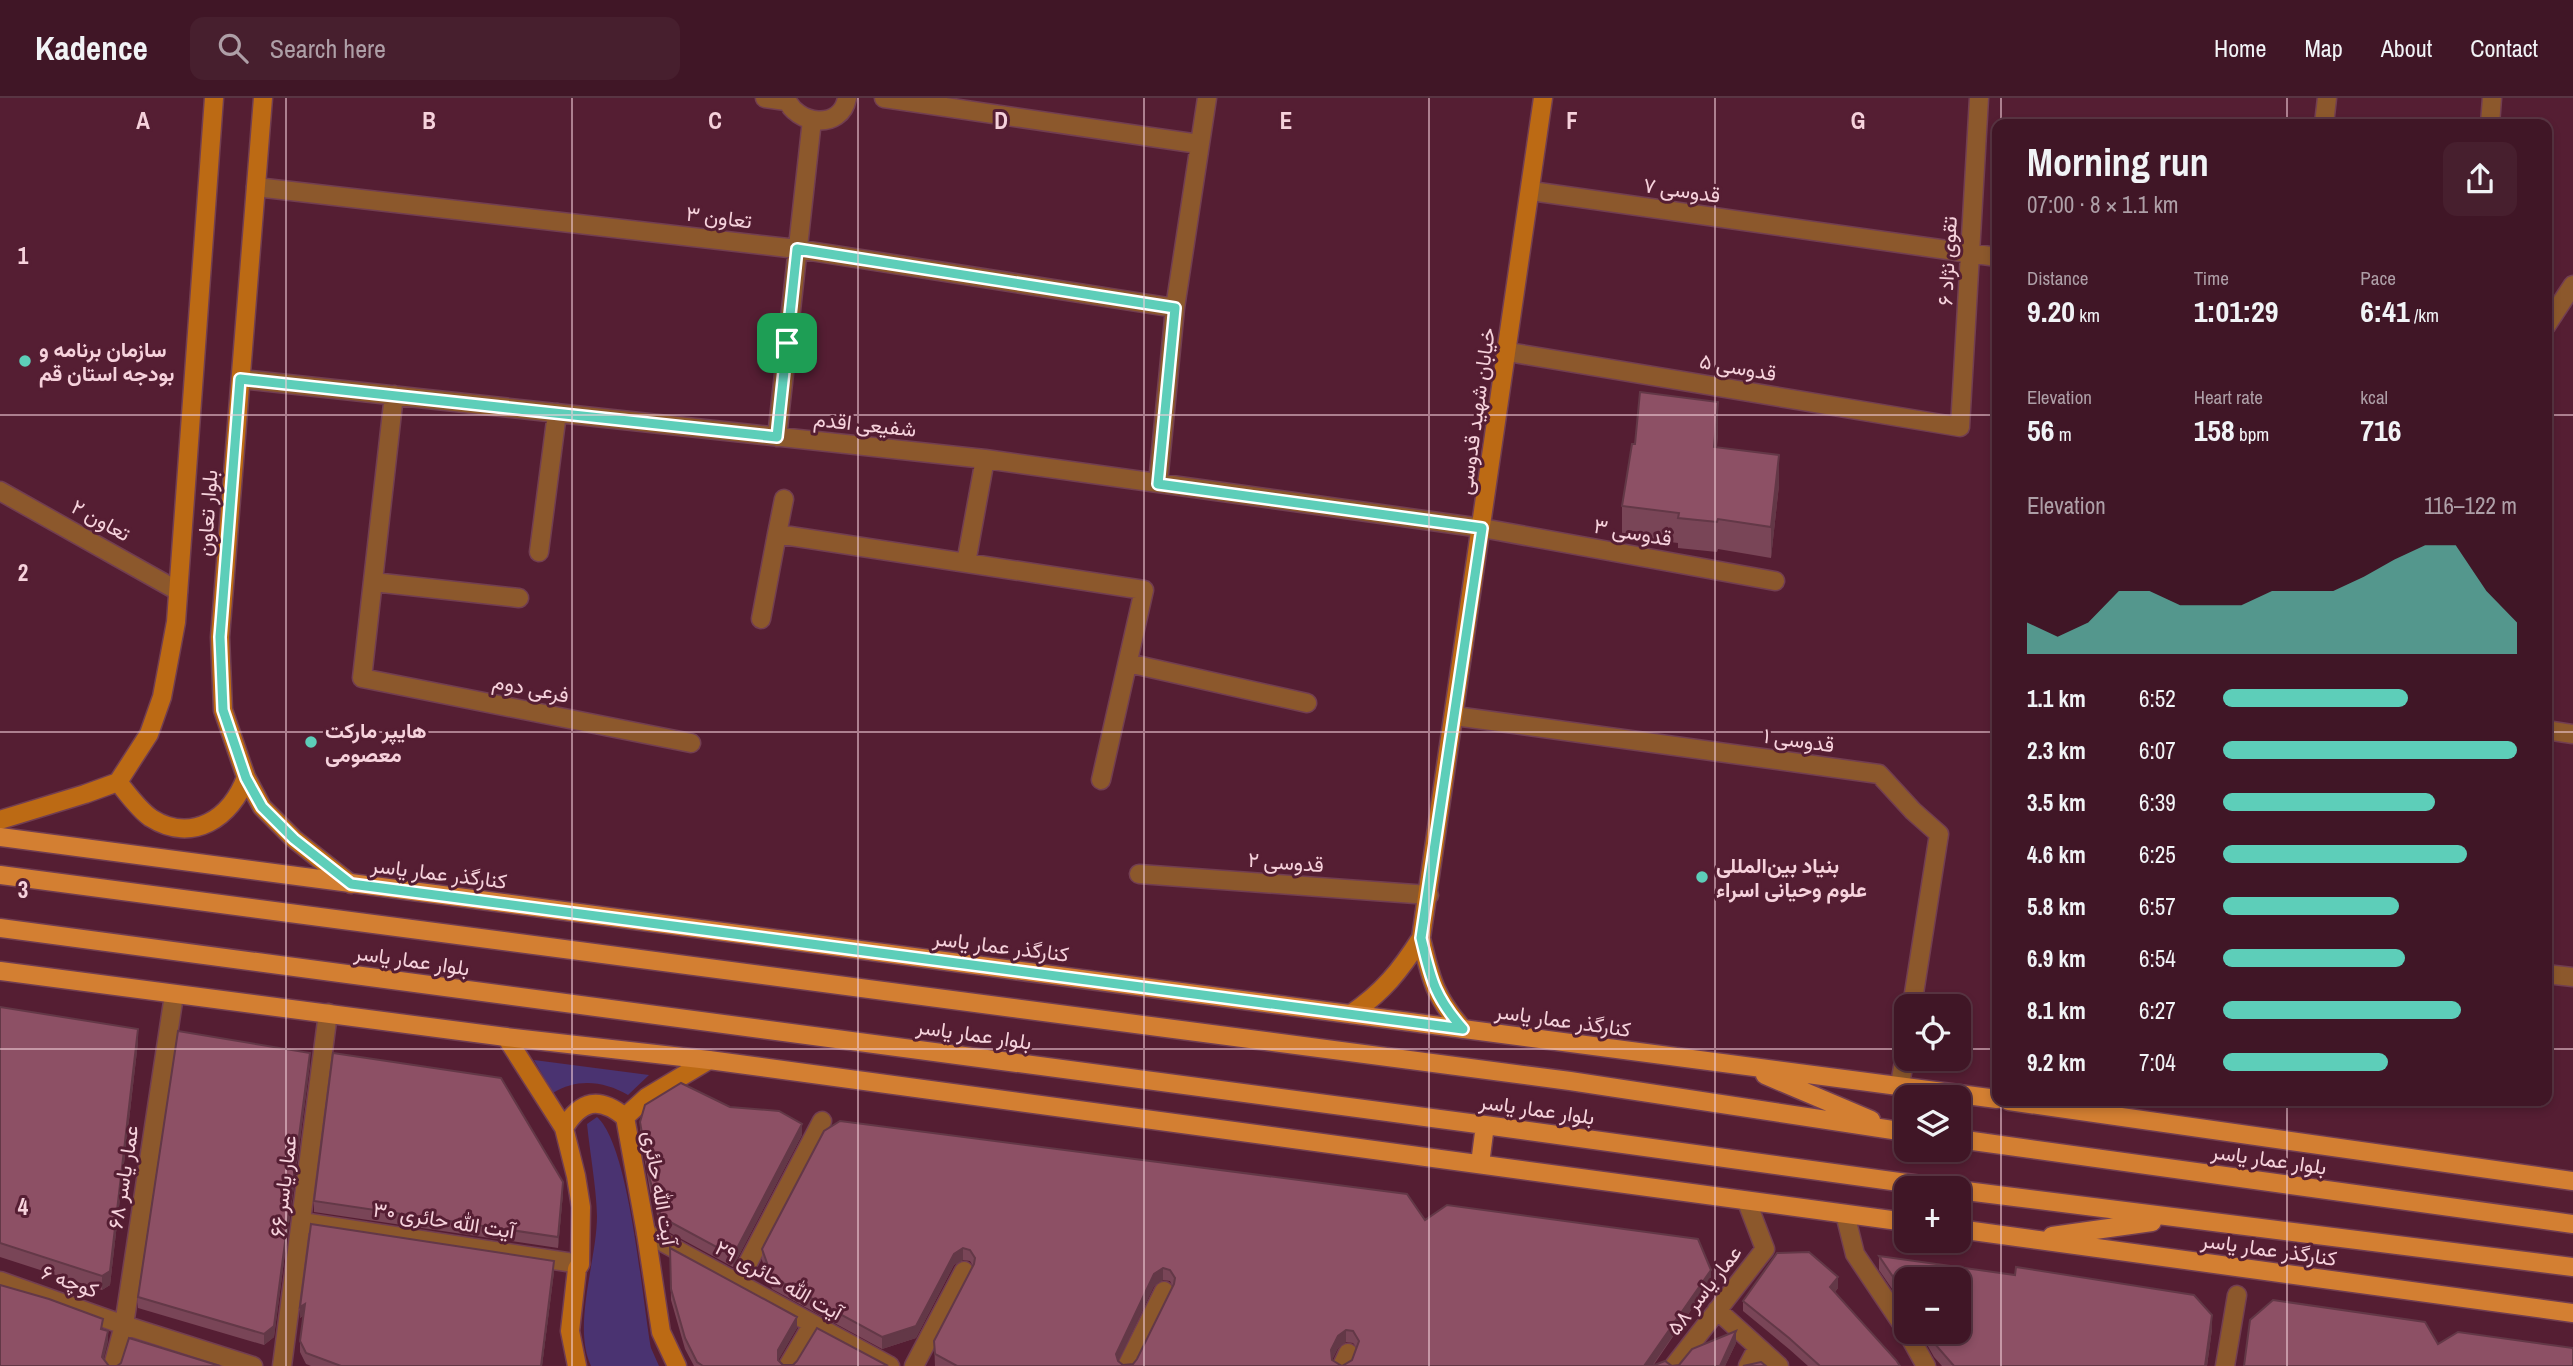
<!DOCTYPE html>
<meta charset="utf-8">
<style>
body{margin:0;font-family:"Archivo Narrow",Vazirmatn,sans-serif;background:#471f2e;color:#f1f3f6;height:100vh;display:flex;flex-direction:column;font-size:26px;white-space:nowrap}
*{box-sizing:border-box;margin:0}
p{font-size:23px;color:#ae9fa7}
.icon{flex:none;width:38px;height:38px;fill:none;stroke:currentColor;stroke-width:2;stroke-linecap:round;stroke-linejoin:round}
.map{position:relative;flex:1;overflow:hidden}
.side{position:absolute;left:1992px;top:21px;width:560px;height:987px;display:flex;flex-direction:column;background:#401626;border-radius:14px;box-shadow:0 4px 10px #0003,0 0 0 2px #593543}
.side>*{flex:none}
.fabs{position:absolute;left:1894px;top:896px;display:grid;gap:14px}
.fabs a{display:grid;place-items:center;width:77px;height:77px;border-radius:14px;background:#401626;box-shadow:0 4px 10px #0003,0 0 0 2px #593543;font-size:35px}
.pin{position:absolute;display:grid;place-items:center;width:60px;height:60px;color:#fff;margin:-30px;border-radius:14px;box-shadow:0 4px 10px #0006}
.round{display:grid;place-items:center;flex:none;width:74px;height:74px;border-radius:14px;background:#471f2e}
.summary{display:flex;align-items:center;justify-content:space-between;height:119px;padding:0 35px}
h1{font-size:38px;font-weight:700;line-height:52px}
.metrics{display:grid;grid-template-columns:repeat(3,1fr);gap:10px;height:119px;padding:7px 35px}
.metrics div{display:grid;align-content:center}
.metrics b{font-size:30px;font-weight:700}
.metrics small{font-size:19px;font-weight:400}
.metrics p{font-size:19px}
.chart{height:196px;padding:14px 35px}
.chart p{display:flex;justify-content:space-between}
.chart svg{width:100%;height:126px;margin-top:7px;fill:#5dceb9;opacity:.7}
ul{padding:0 35px;list-style:none;font-size:23px}
li{display:grid;grid-template-columns:112px 84px 1fr;align-items:center;height:52px}
li i{height:18px;border-radius:9px;background:#5dceb9}
header{display:flex;align-items:center;gap:42px;box-sizing:border-box;height:98px;padding:0 35px;background:#401626;border-bottom:2px solid #593543}
header strong{font-size:33px}
nav{display:flex;gap:38px;margin-inline-start:auto;font-size:24px}
.search{width:490px;height:63px;background:#471f2e;display:flex;align-items:center;gap:18px;box-sizing:border-box;padding:0 24px;border-radius:14px;color:#ae9fa7;font-size:26px}
.map>svg:first-child{display:block}
.green{fill:#4a3371}
.lines{fill:none;stroke-linecap:round;stroke-linejoin:round}
.minor-casing{stroke:#723e51;stroke-width:21}
.secondary-casing{stroke:#723e51;stroke-width:21}
.primary-casing{stroke:#723e51;stroke-width:21}
.minor{stroke:#8c582c;stroke-width:18}
.secondary{stroke:#bc6a14;stroke-width:18}
.primary{stroke:#d37f32;stroke-width:18}
.wall{fill:#794557;fill-rule:evenodd}
.shaded-wall{fill:#633847}
.building{fill:#8d5065;stroke:#633847;stroke-width:2;fill-rule:evenodd}
.route-casing{stroke:#fff;stroke-width:14}
.route{stroke:#5dceb9;stroke-width:9}
.grid{fill:none;stroke:#f6d2dc;stroke-width:2;stroke-opacity:0.55}
.poi-dot{fill:#5dceb9;stroke:#551e33;stroke-width:2.5}
.labels{text-anchor:middle;dominant-baseline:central;stroke-width:6;stroke-linejoin:round;paint-order:stroke}
.street-label{font-size:21px;fill:#f6d2dc;stroke:#551e33}
.poi-label{font-size:21px;font-weight:bold;fill:#f6d2dc;stroke:#551e33;text-anchor:start}
.grid-label{font-size:23px;text-anchor:middle;font-weight:bold;fill:#f6d2dc;stroke:#551e33;stroke-width:6;stroke-linejoin:round;paint-order:stroke}
</style>
<header>
<strong>Kadence</strong>
<div class="search"><svg class="icon" aria-label="search" viewBox="0 0 24 24"><circle cx="10" cy="10" r="6"/><path d="M15 15l6 6"/></svg>Search here</div>
<nav><a>Home</a><a>Map</a><a>About</a><a>Contact</a></nav>
</header>
<div class="map">
<svg width="2573" height="1268" viewBox="0 0 2573 1268">
<rect width="100%" height="100%" fill="#551e33"/>
<path class="green" d="M534 962 649 977 628 997C604 983 577 980 553 995Z
M597 1019C630 1048 642 1202 651 1250L659 1268H591C572 1228 597 1162 597 1118 596 1087 590 1056 587 1026Z"/>
<g class="lines">
<defs>
<path id="minor" d="M765 0 786 3
M786 0C796 27 841 33 847 0
M884 0 1199 46
M2324 26 2327 0
M2490 26 2492 0
M256 89 797 151 1175 210
M1531 93 1997 159
M2546 228 2573 187
M1508 254 1960 329 1979 0
M241 281 985 361 1482 430 1775 483
M394 297 362 580 691 645
M777 339 812 22
M1158 385 1175 210 1207 0
M0 393 178 493
M777 436 784 401
M539 454 557 315
M966 465 985 361
M373 484 519 500
M761 521 777 436 1144 492 1101 682
M1128 565 1307 605
M1455 618 1879 676 1913 713 1939 736 1912 908
M2546 632 2573 636
M1139 776 1429 797
M2546 876 2573 879
M1900 987 1906 951
M1845 1116 1855 1156 1906 1232
M302 1124 580 1166
M646 1135 890 1268
M0 1183 124 1227 253 1268
M737 1186 822 1023
M1717 1212 1779 1268
M1907 1234 1926 1268
M113 1268 124 1227 174 897
M282 1268 328 915
M788 1268 812 1227
M914 1268 964 1173
M1127 1268 1164 1193
M1342 1268 1348 1255
M1674 1268 1765 1151 1747 1104
M1748 1268 1758 1249
M2225 1268 2237 1197"/>
<path id="secondary" d="M263 0 220 539 223 612 246 679 262 709 294 741 351 786
M118 684C128 696 138 711 151 720 192 746 232 720 246 679
M0 722 85 696 118 684 149 636 162 599 176 524 214 0
M1421 840C1431 881 1434 898 1463 931
M1351 916C1383 894 1400 873 1421 840L1543 0
M506 939 564 1030 576 1078 581 1109 580 1166 577 1171 570 1233 577 1268
M564 1030C581 1002 599 998 625 1019
M677 1268 661 1234 646 1135 625 1019 647 999 709 962"/>
<path id="primary" d="M0 739 1997 1001
M0 777 1570 983 1906 1034
M0 830 1485 1027 1943 1090
M0 873 506 939 709 962 1906 1124
M1765 977 1871 1022
M2009 1003 2573 1083
M1958 1041 2573 1126
M1480 1066 1485 1027
M1958 1092 2573 1169
M1958 1131 2573 1215
M2052 1138 2152 1124"/>
</defs>
<use href="#minor" class="minor-casing"/>
<use href="#secondary" class="secondary-casing"/>
<use href="#primary" class="primary-casing"/>
<use href="#minor" class="minor"/>
<use href="#secondary" class="secondary"/>
<use href="#primary" class="primary"/>
</g>
<path class="wall" d="M1718 335 1717 349 1779 387 1771 460 1718 451 1717 454 1678 450V445L1622 438V408L1635 346Z
M0 909 138 944 110 1187 102 1192 0 1159Z
M310 966 274 1239 264 1247 138 1210V1199Z
M730 1009 802 1037 733 1169 661 1130 650 1093 640 1035V1024Z
M563 1095 558 1150 314 1114V1103Z
M1425 1122 1711 1183 1653 1268 1679 1267 1736 1245 1725 1268H935L934 1243 973 1168 970 1163 963 1162 954 1167 916 1240 882 1251 772 1191 762 1162V1151ZM1163 1182 1170 1183 1173 1189 1137 1261 1133 1266 1123 1267 1118 1263 1154 1188ZM1346 1244 1353 1245 1357 1250 1352 1262 1342 1268 1332 1262 1338 1250Z
M670 1150 797 1230 778 1262 783 1267 888 1268H694L685 1251 671 1202Z
M1879 1158 2212 1231 2207 1268H1942L1934 1259 1920 1234H1958L1906 1181V1211L1879 1172Z
M554 1174 542 1268H311L306 1266 300 1254V1243L303 1218 300 1220V1209Z
M1838 1190 1835 1194 1900 1268H1808L1789 1251 1743 1213V1203Z"/>
<path class="shaded-wall" d="M1718 304V335L1714 379V349Z
M1779 357V387L1771 460V429Z
M138 931V944L110 1187 102 1192V1178Z
M310 955V966L274 1239 264 1247V1236Z
M802 1026V1037L733 1169V1158Z
M563 1084V1095L558 1150V1139Z
M963 1150V1162L954 1167 916 1240 882 1251V1239L954 1156Z
M554 1163V1174L542 1268H541Z
M1163 1170V1182L1154 1188 1116 1268V1256L1154 1176Z
M1711 1172V1183L1652 1268H1644Z
M1838 1179V1190L1830 1200V1189Z
M305 1206V1216L300 1220V1209Z
M2212 1217V1231L2207 1268H2205Z
M797 1219V1230L778 1263V1252Z
M1346 1232V1244L1338 1250 1331 1264V1252L1338 1238Z
M108 1233V1244L102 1268V1259Z
M1736 1233V1245L1725 1268H1720Z"/>
<path class="building" d="M1640 294 1718 304 1714 349 1779 357 1771 429 1718 421 1717 424 1678 420 1679 415 1622 408 1632 346H1635Z
M0 909 138 931 110 1173 102 1178 0 1145Z
M178 933 310 955 274 1228 264 1236 138 1199Z
M333 955 501 980 563 1084 558 1139 314 1103Z
M681 985 730 1009 779 1013 802 1026 733 1158 661 1119 650 1082 640 1024 645 1007Z
M840 1023 1407 1096 1425 1122 1447 1107 1698 1141 1711 1172 1644 1268H957L935 1256 934 1243 974 1166 975 1160 970 1152 963 1150 954 1156 916 1228 882 1239 772 1179 762 1151 824 1033ZM1163 1170 1170 1172 1175 1180 1174 1186 1137 1261 1133 1266 1123 1267 1118 1263 1116 1256 1154 1176ZM1346 1232 1353 1233 1359 1243 1352 1262 1342 1268 1332 1262 1331 1252 1338 1238Z
M311 1126 554 1163 541 1268H341L306 1255 300 1243 305 1206 300 1209Z
M670 1150 797 1219 778 1252V1262L783 1267H793L797 1263 817 1230 888 1268H703L697 1264 685 1240 671 1191Z
M1809 1154 1838 1179 1830 1189 1896 1262 1900 1268H1820L1789 1240 1743 1203 1777 1155Z
M1879 1158 2015 1177 2016 1169 2194 1197 2212 1217 2205 1268H1954L1934 1245 1928 1234H1958V1181H1906V1198Z
M0 1187 49 1201 103 1221 101 1231 108 1233 102 1259 109 1268H117L121 1265 129 1240 220 1268H0Z
M2273 1202 2425 1224 2438 1246 2458 1234 2573 1250V1268H2244L2250 1222Z
M1736 1233 1720 1268H1652L1665 1263 1672 1268 1679 1267 1692 1251Z
M1761 1264 1766 1268H1743Z"/>
<g class="lines">
<defs>
<path id="route" d="M797 151 1175 210 1158 386 1482 430 1421 840C1431 881 1434 898 1463 931L351 786 294 741 262 709 246 680 223 612 220 539 240 281 777 339Z"/>
</defs>
<use href="#route" class="route-casing"/>
<use href="#route" class="route"/>
</g>
<path class="grid" d="M286 0V1268M572 0V1268M858 0V1268M1144 0V1268M1429 0V1268M1715 0V1268M2001 0V26M2287 0V26M0 317H1997M2546 317H2573M0 634H1997M2546 634H2573M0 951H1906M1958 951H1997M2546 951H2573M2001 1003V1268M2287 1003V1268"/>
<g class="poi-dot">
<circle cx="25" cy="263" r="7"/>
<circle cx="311" cy="644" r="7"/>
<circle cx="1702" cy="779" r="7"/>
</g>
<g class="labels">
<g class="street-label">
<text transform="translate(1682 92) rotate(8)">قدوسی ۷</text>
<text transform="translate(719 119) rotate(7)">تعاون ۳</text>
<text transform="translate(1947 163) rotate(-87)">تقوی نژاد ۶</text>
<text transform="translate(1738 269) rotate(10)">قدوسی ۵</text>
<text transform="translate(1476 313) rotate(-82)">خیابان شهید قدوسی</text>
<text transform="translate(865 326) rotate(6)">شفیعی اقدم</text>
<text transform="translate(207 415) rotate(-86)">بلوار تعاون</text>
<text transform="translate(101 422) rotate(29)">تعاون ۲</text>
<text transform="translate(1633 434) rotate(10)">قدوسی ۳</text>
<text transform="translate(531 590) rotate(11)">فرعی دوم</text>
<text transform="translate(1799 642) rotate(8)">قدوسی ۱</text>
<text transform="translate(1286 764) rotate(4)">قدوسی ۲</text>
<text transform="translate(439 775) rotate(7)">کنارگذر عمار یاسر</text>
<text transform="translate(1001 848) rotate(7)">کنارگذر عمار یاسر</text>
<text transform="translate(412 862) rotate(8)">بلوار عمار یاسر</text>
<text transform="translate(1563 922) rotate(8)">کنارگذر عمار یاسر</text>
<text transform="translate(974 936) rotate(8)">بلوار عمار یاسر</text>
<text transform="translate(1537 1011) rotate(8)">بلوار عمار یاسر</text>
<text transform="translate(2269 1061) rotate(8)">بلوار عمار یاسر</text>
<text transform="translate(123 1079) rotate(-81)">عمار یاسر ۶۸</text>
<text transform="translate(283 1088) rotate(-83)">عمار یاسر ۶۶</text>
<text transform="translate(660 1090) rotate(80)">آیت الله حائری</text>
<text transform="translate(444 1122) rotate(9)">آیت الله حائری ۳۰</text>
<text transform="translate(2269 1151) rotate(8)">کنارگذر عمار یاسر</text>
<text transform="translate(779 1182) rotate(29)">آیت الله حائری ۲۹</text>
<text transform="translate(70 1183) rotate(20)">کوچه ۶</text>
<text transform="translate(1704 1192) rotate(-52)">عمار یاسر ۵۸</text>
</g>
<g class="poi-label">
<text x="39" y="251">سازمان برنامه و<tspan x="39" dy="24">بودجه استان قم</tspan></text>
<text x="325" y="632">هایپر مارکت<tspan x="325" dy="24">معصومی</tspan></text>
<text x="1716" y="767">بنیاد بین‌المللی<tspan x="1716" dy="24">علوم وحیانی اسراء</tspan></text>
</g>
</g>
<g class="grid-label">
<text x="143" y="31">A</text>
<text x="429" y="31">B</text>
<text x="715" y="31">C</text>
<text x="1001" y="31">D</text>
<text x="1286" y="31">E</text>
<text x="1572" y="31">F</text>
<text x="1858" y="31">G</text>
<text x="23" y="166">1</text>
<text x="23" y="483">2</text>
<text x="23" y="800">3</text>
<text x="23" y="1117">4</text>
</g>
</svg>
<div class="fabs">
<a><svg class="icon" aria-label="locate" viewBox="0 0 24 24"><circle cx="12" cy="12" r="6"/><path d="M12 2v4M12 18v4M2 12h4M18 12h4"/></svg></a>
<a><svg class="icon" aria-label="layers" viewBox="0 0 24 24"><path d="M12 4l9 5-9 5-9-5zM3 14l9 5 9-5"/></svg></a>
<a>+</a>
<a>−</a>
</div>
<div class="pin" style="left:787px;top:245px;background:#1e9e55"><svg class="icon" aria-label="arrive" viewBox="0 0 24 24"><path d="M6 21V4h12l-3 4 3 4H6"/></svg></div>
<section class="side">
<div class="summary"><div><h1>Morning run</h1><p>07:00 · 8 × 1.1 km</p></div><a class="round"><svg class="icon" aria-label="share" viewBox="0 0 24 24"><path d="M12 15V3M7 8l5-5 5 5M5 13v7h14v-7"/></svg></a></div>
<div class="metrics">
<div><p>Distance</p><b>9.20<small> km</small></b></div>
<div><p>Time</p><b>1:01:29</b></div>
<div><p>Pace</p><b>6:41<small> /km</small></b></div>
</div>
<div class="metrics">
<div><p>Elevation</p><b>56<small> m</small></b></div>
<div><p>Heart rate</p><b>158<small> bpm</small></b></div>
<div><p>kcal</p><b>716</b></div>
</div>
<div class="chart"><p><span>Elevation</span>116–122 m</p>
<svg viewBox="0 0 160 44" preserveAspectRatio="none"><path d="M0 44V33L10 38L20 33L30 22L40 22L50 27L60 27L70 27L80 22L90 22L100 22L110 17L120 11L130 6L140 6L150 22L160 33V44z"/></svg>
</div>
<ul>
<li><b>1.1 km</b>6:52<i style="width:63%"></i></li>
<li><b>2.3 km</b>6:07<i style="width:100%"></i></li>
<li><b>3.5 km</b>6:39<i style="width:72%"></i></li>
<li><b>4.6 km</b>6:25<i style="width:83%"></i></li>
<li><b>5.8 km</b>6:57<i style="width:60%"></i></li>
<li><b>6.9 km</b>6:54<i style="width:62%"></i></li>
<li><b>8.1 km</b>6:27<i style="width:81%"></i></li>
<li><b>9.2 km</b>7:04<i style="width:56%"></i></li>
</ul>
</section>
</div>
